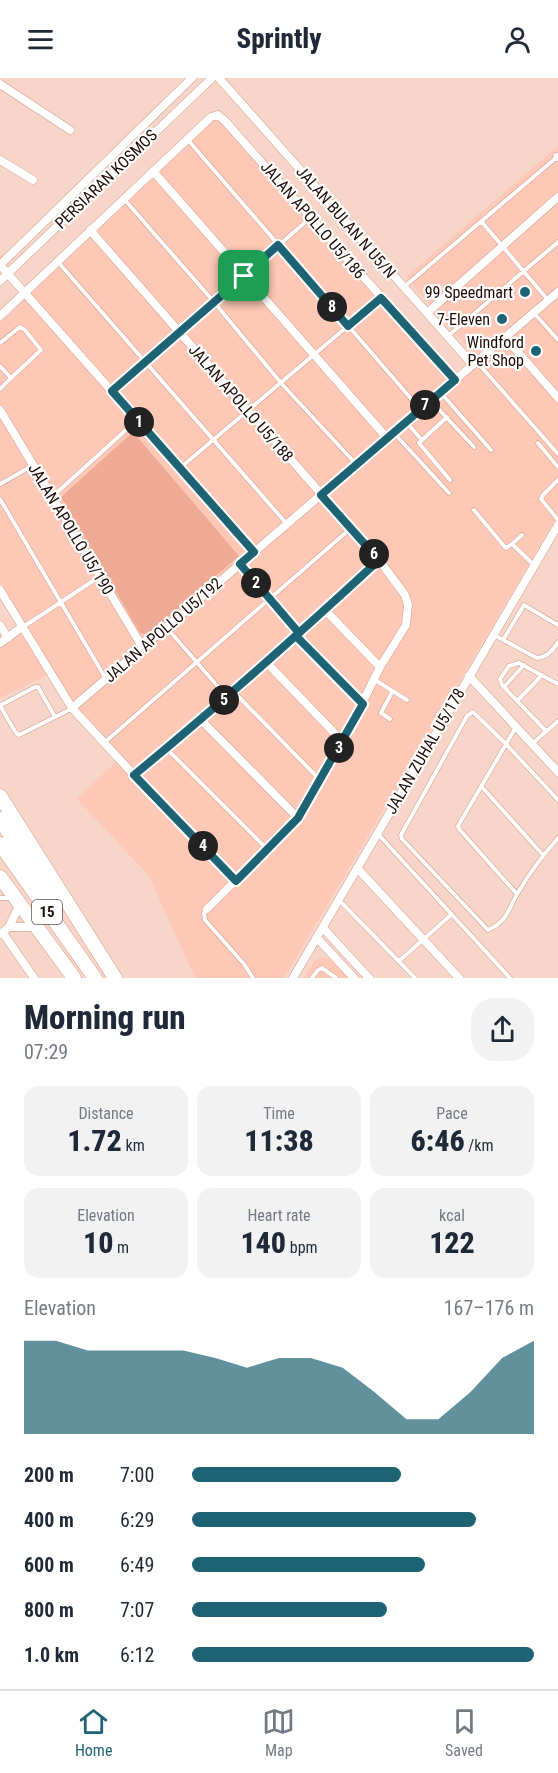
<!DOCTYPE html>
<meta charset="utf-8">
<style>
body{margin:0;font-family:"Roboto Condensed",sans-serif;background:#f2f2f3;color:#1f2937;height:100vh;display:flex;flex-direction:column;font-size:22px;white-space:nowrap}
*{box-sizing:border-box;margin:0}
p{font-size:20px;color:#747a83}
.icon{flex:none;width:33px;height:33px;fill:none;stroke:currentColor;stroke-width:2;stroke-linecap:round;stroke-linejoin:round}
.map{position:relative;height:900px;overflow:hidden}
.panel{display:flex;flex-direction:column;background:#fff;flex:1}
.panel>*{flex:none}
.pin{position:absolute;display:grid;place-items:center;width:51px;height:51px;color:#fff;margin:-26px;border-radius:12px;box-shadow:0 3px 9px #0006}
.km{position:absolute;width:30px;height:30px;margin:-15px;border-radius:50%;background:#222;color:#fff;font-size:16px;line-height:30px;text-align:center}
.round{display:grid;place-items:center;flex:none;width:63px;height:63px;border-radius:24px;background:#f2f2f3}
.overview{display:flex;align-items:center;justify-content:space-between;height:102px;padding:0 24px}
h1{font-size:33px;font-weight:800;line-height:45px}
.stats{display:grid;grid-template-columns:repeat(3,1fr);gap:9px;height:102px;padding:6px 24px}
.stats div{display:grid;align-content:center;border-radius:15px;background:#f2f2f3;text-align:center}
.stats b{font-size:30px;font-weight:800}
.stats small{font-size:16px;font-weight:400}
.stats p{font-size:16px}
.chart{height:168px;padding:12px 24px}
.chart p{display:flex;justify-content:space-between}
.chart svg{width:100%;height:108px;margin-top:6px;fill:#1e6374;opacity:.7}
ul{padding:0 24px;list-style:none;font-size:20px}
li{display:grid;grid-template-columns:96px 72px 1fr;align-items:center;height:45px}
li i{height:15px;border-radius:8px;background:#1e6374}
header{display:flex;justify-content:space-between;align-items:center;height:78px;padding:0 24px;background:#fff;font-size:27px;font-weight:800}
.menu{display:flex;justify-content:space-around;align-items:center;height:84px;border-top:2px solid #e0e1e3;background:#fff;font-size:16px;color:#747a83}
.menu a{display:grid;justify-items:center;gap:3px}
.menu .active{color:#1e6374}
.map>svg:first-child{display:block}
.built{fill:#fdc8b6}
.green{fill:#eeaa94}
.lines{fill:none;stroke-linecap:round;stroke-linejoin:round}
.lane-casing{stroke:#d19a88;stroke-width:5}
.street-casing{stroke:#d19a88;stroke-width:9}
.highway-casing{stroke:#d19a88;stroke-width:15}
.lane{stroke:#fff;stroke-width:4}
.street{stroke:#fff;stroke-width:8}
.highway{stroke:#fff;stroke-width:14}
.route-casing{stroke:#fff;stroke-width:12}
.route{stroke:#1e6374;stroke-width:8}
.poi-dot{fill:#1e6374;stroke:#fff;stroke-width:2}
.labels{text-anchor:middle;dominant-baseline:central;stroke-width:4.5;stroke-linejoin:round;paint-order:stroke}
.shield{fill:#fff;stroke:#615450;stroke-width:1.5}
.shield-label{font-size:15px;font-weight:bold;fill:#1d0a05}
.street-label{font-size:16px;fill:#1d0a05;stroke:#fff}
.poi-label{font-size:16px;fill:#1d0a05;stroke:#fff;text-anchor:end}
</style>
<header><svg class="icon" aria-label="menu" viewBox="0 0 24 24"><path d="M4 6h16M4 12h16M4 18h16"/></svg>Sprintly<svg class="icon" aria-label="person" viewBox="0 0 24 24"><circle cx="12" cy="8" r="4"/><path d="M4 21q1-7 8-7t8 7"/></svg></header>
<div class="map">
<svg width="558" height="900" viewBox="0 0 558 900">
<rect width="100%" height="100%" fill="#f8d5c9"/>
<path class="built" d="M215 40 220 41 454 306 477 287 558 380V437L284 900H195L149 798 77 721 121 679 76 630 0 504V245Z
M558 68V374L406 199Z
M0 552 7 563 20 554 47 597 0 620Z
M324 879 332 883 348 900H304L315 882Z"/>
<path class="green" d="M133 354 239 478 148 557 140 555 61 419Z"/>
<g class="lines">
<defs>
<path id="lane" d="M188 62 420 331
M124 121 214 224 281 305 356 386
M481 143 548 222
M58 184 286 445
M405 208 557 79
M534 235 558 262
M448 258 558 164
M0 265 20 249 24 251 41 272 11 300 0 288
M477 284 558 376
M0 311 11 300
M113 313 310 140
M441 315 491 372
M431 323 474 369
M447 339 419 365 450 402
M406 344 421 361
M394 355 449 415
M538 365 558 389
M180 390 381 220
M558 402 543 417 541 421 558 442
M0 406 32 388
M53 418 137 342
M0 421 106 601
M474 432 504 468 506 470 512 466 533 486
M512 466 522 457
M241 487 299 554
M23 549 99 499
M167 550 227 619
M494 557 537 580C547 579 553 573 558 564
M297 558 363 625
M503 562 524 527 558 547
M375 602 407 622
M504 609 524 587
M233 613 320 702
M518 622 542 597
M55 639 38 609H35L1 627 2 631 16 655 19 657 71 631
M390 641 381 635 392 614
M516 649 458 748 460 752 517 816
M546 653 502 607 500 601 509 588 519 585 558 606
M105 664 350 451
M533 665 558 643
M167 671 267 771
M481 708 543 777
M558 722 506 666 473 634 467 638 401 757 402 761 488 852C509 843 509 828 519 813 530 794 543 777 558 760
M378 756 510 900
M0 820H10
M339 822 415 900
M207 832 204 835 205 842 244 886 253 900
M399 883 452 836
M312 900 318 892 322 890 336 900"/>
<path id="street" d="M219 0 473 287
M0 6 70 52
M557 79H558
M0 82 33 102
M153 93 387 360
M90 152 379 482 405 517 408 527 406 547 380 589 343 664 298 740 207 831
M0 187 254 474
M0 187 192 0
M0 203 212 0
M427 235 558 119
M0 238 211 39 218 37 225 43 455 302
M505 259 558 320
M0 332 143 570
M0 512 72 630 134 697 236 803
M325 532 380 589
M0 547 8 560
M0 565 22 549
M266 584 343 664
M469 598 558 694
M72 630 558 214
M201 642 298 740
M134 697 266 584 379 482
M357 790 459 900
M9 849H34
M323 850 369 900
M3 855 34 900
M1 856 9 849 19 828
M317 860 354 900
M293 900 558 447"/>
<path id="highway" d="M0 718 115 900
M0 741 18 770 52 816
M0 766 95 900
M0 799 74 900"/>
</defs>
<use href="#lane" class="lane-casing"/>
<use href="#street" class="street-casing"/>
<use href="#highway" class="highway-casing"/>
<use href="#lane" class="lane"/>
<use href="#street" class="street"/>
<use href="#highway" class="highway"/>
</g>
<g class="lines">
<defs>
<path id="route" d="M244 198 112 313 254 474 240 486 299 555 296 558 363 626 298 740 236 803 134 697C218 628 299 556 379 482L321 417 455 302 381 220 348 248 278 167 244 198"/>
</defs>
<use href="#route" class="route-casing"/>
<use href="#route" class="route"/>
</g>
<g class="poi-dot">
<circle cx="525" cy="214" r="6"/>
<circle cx="502" cy="241" r="6"/>
<circle cx="536" cy="273" r="6"/>
</g>
<g class="labels">
<rect class="shield" x="32" y="822" width="30" height="24" rx="4.5"/>
<g class="shield-label">
<text x="47" y="834">15</text>
</g>
<g class="street-label">
<text transform="translate(106 101) rotate(-44)">PERSIARAN KOSMOS</text>
<text transform="translate(313 142) rotate(49)">JALAN APOLLO U5/186</text>
<text transform="translate(346 144) rotate(49)">JALAN BULAN N U5/N</text>
<text transform="translate(241 325) rotate(49)">JALAN APOLLO U5/188</text>
<text transform="translate(71 451) rotate(59)">JALAN APOLLO U5/190</text>
<text transform="translate(163 552) rotate(-41)">JALAN APOLLO U5/192</text>
<text transform="translate(425 673) rotate(-60)">JALAN ZUHAL U5/178</text>
</g>
<g class="poi-label">
<text x="513" y="214">99 Speedmart</text>
<text x="490" y="241">7-Eleven</text>
<text x="524" y="264">Windford<tspan x="524" dy="18">Pet Shop</tspan></text>
</g>
</g>
</svg>
<div class="pin" style="left:244px;top:198px;background:#1e9e55"><svg class="icon" aria-label="arrive" viewBox="0 0 24 24"><path d="M6 21V4h12l-3 4 3 4H6"/></svg></div>
<b class="km" style="left:139px;top:344px">1</b>
<b class="km" style="left:256px;top:505px">2</b>
<b class="km" style="left:339px;top:670px">3</b>
<b class="km" style="left:203px;top:768px">4</b>
<b class="km" style="left:224px;top:622px">5</b>
<b class="km" style="left:374px;top:476px">6</b>
<b class="km" style="left:425px;top:327px">7</b>
<b class="km" style="left:332px;top:229px">8</b>
</div>
<section class="panel">
<div class="overview"><div><h1>Morning run</h1><p>07:29</p></div><a class="round"><svg class="icon" aria-label="share" viewBox="0 0 24 24"><path d="M12 15V3M7 8l5-5 5 5M5 13v7h14v-7"/></svg></a></div>
<div class="stats">
<div><p>Distance</p><b>1.72<small> km</small></b></div>
<div><p>Time</p><b>11:38</b></div>
<div><p>Pace</p><b>6:46<small> /km</small></b></div>
</div>
<div class="stats">
<div><p>Elevation</p><b>10<small> m</small></b></div>
<div><p>Heart rate</p><b>140<small> bpm</small></b></div>
<div><p>kcal</p><b>122</b></div>
</div>
<div class="chart"><p><span>Elevation</span>167–176 m</p>
<svg viewBox="0 0 160 44" preserveAspectRatio="none"><path d="M0 44V6L10 6L20 10L30 10L40 10L50 10L60 13L70 17L80 13L90 13L100 17L110 27L120 38L130 38L140 27L150 13L160 6V44z"/></svg>
</div>
<ul>
<li><b>200 m</b>7:00<i style="width:61%"></i></li>
<li><b>400 m</b>6:29<i style="width:83%"></i></li>
<li><b>600 m</b>6:49<i style="width:68%"></i></li>
<li><b>800 m</b>7:07<i style="width:57%"></i></li>
<li><b>1.0 km</b>6:12<i style="width:100%"></i></li>
</ul>
</section>
<nav class="menu">
<a class="active"><svg class="icon" aria-label="home" viewBox="0 0 24 24"><path d="M3 11l9-7 9 7M6 9v11h12V9"/></svg>Home</a>
<a><svg class="icon" aria-label="map" viewBox="0 0 24 24"><path d="M3 6l6-2 6 2 6-2v14l-6 2-6-2-6 2zM9 4v14M15 6v14"/></svg>Map</a>
<a><svg class="icon" aria-label="saved" viewBox="0 0 24 24"><path d="M7 4h10v16l-5-4-5 4z"/></svg>Saved</a>
</nav>
